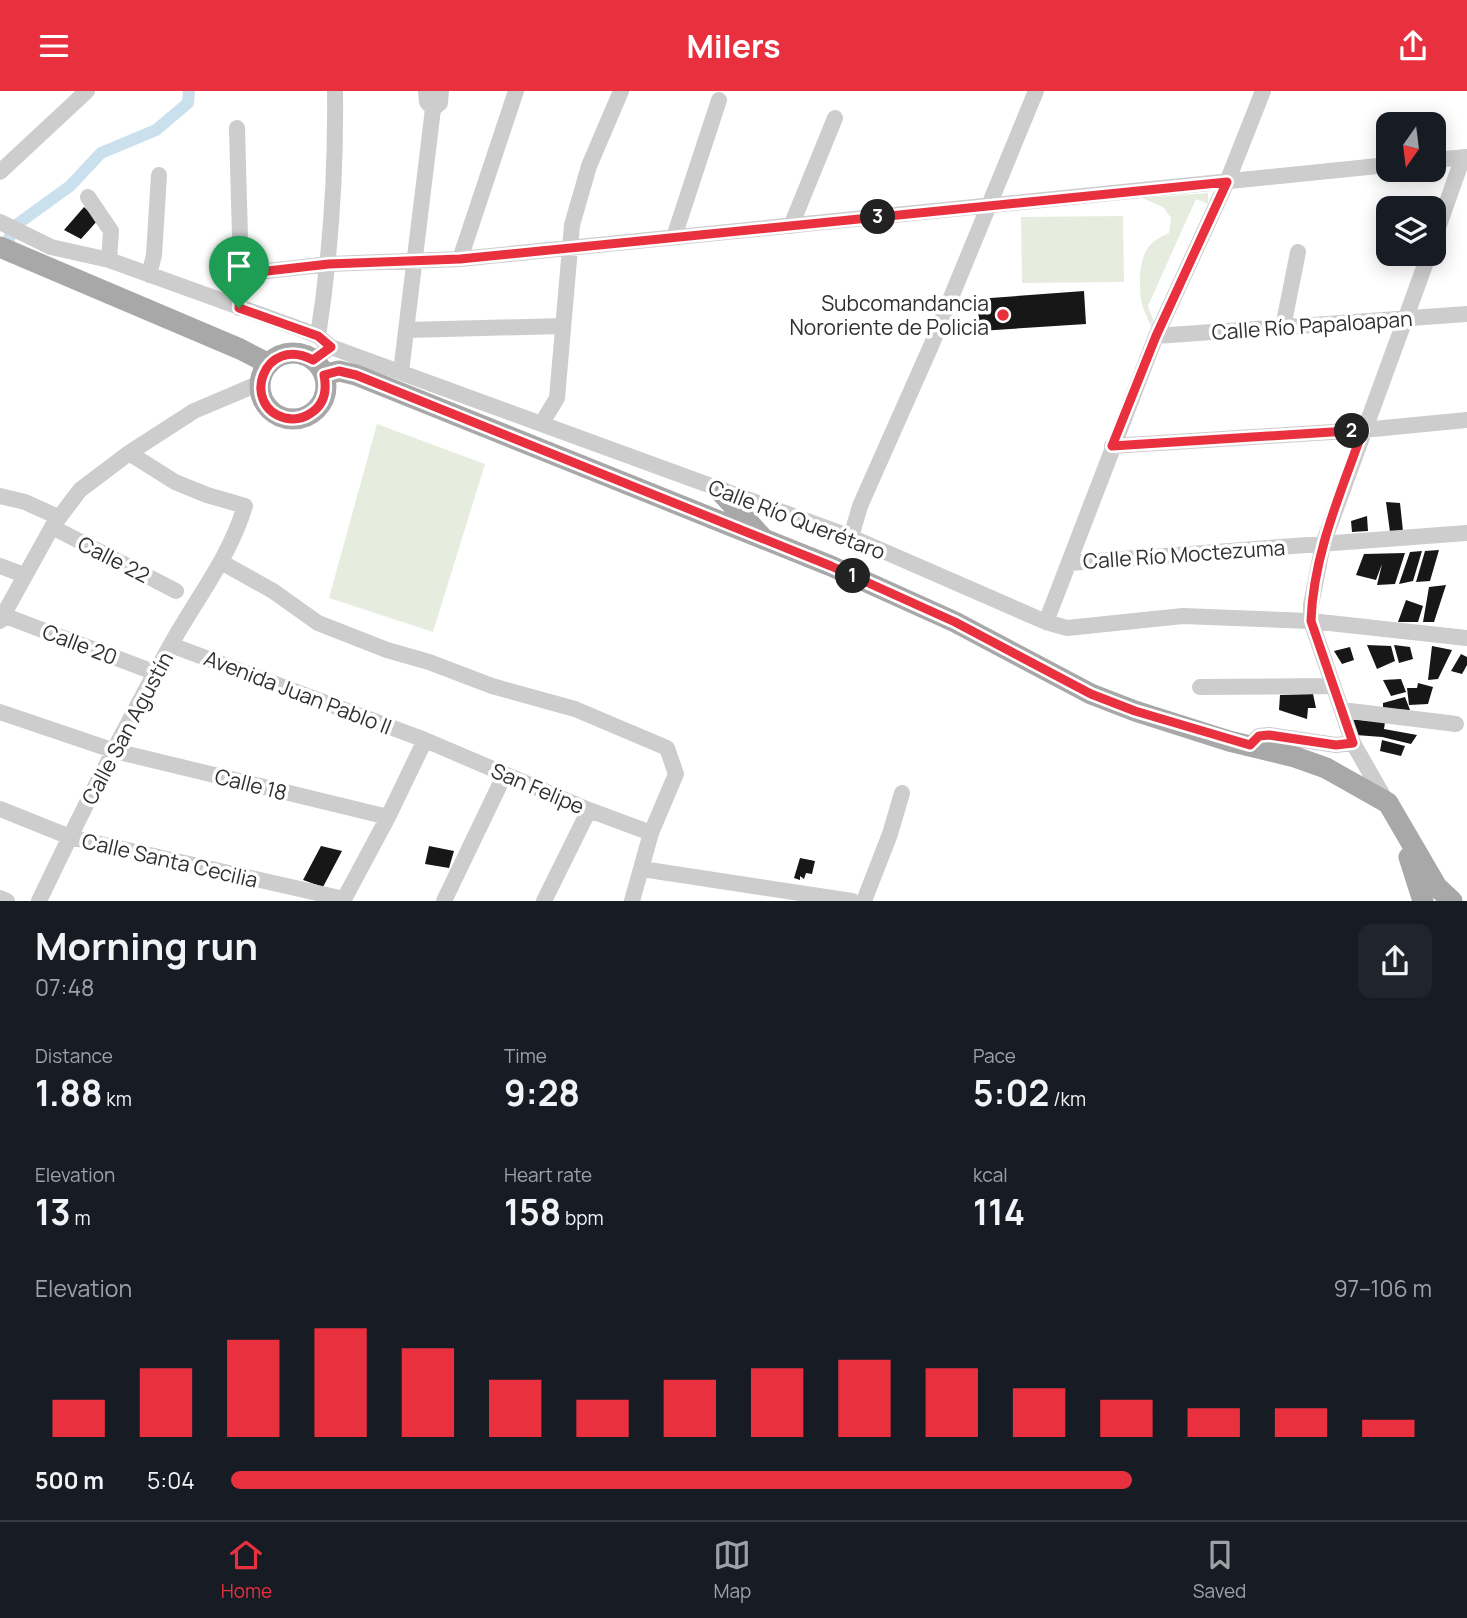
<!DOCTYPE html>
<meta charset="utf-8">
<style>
body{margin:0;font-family:Manrope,sans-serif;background:#20242c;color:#f1f3f6;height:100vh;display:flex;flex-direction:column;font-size:26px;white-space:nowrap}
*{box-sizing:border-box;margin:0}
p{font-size:23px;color:#9ea1a6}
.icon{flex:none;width:38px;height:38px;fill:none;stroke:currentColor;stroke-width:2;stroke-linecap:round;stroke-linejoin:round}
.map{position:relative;height:810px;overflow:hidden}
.details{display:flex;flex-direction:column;background:#171b24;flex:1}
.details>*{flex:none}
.needle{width:46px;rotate:194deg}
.controls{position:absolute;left:1376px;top:21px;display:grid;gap:14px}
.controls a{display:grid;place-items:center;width:70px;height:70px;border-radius:14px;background:#171b24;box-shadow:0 4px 18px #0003;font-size:35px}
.pin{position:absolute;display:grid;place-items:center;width:60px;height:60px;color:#fff;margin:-72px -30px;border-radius:50% 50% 50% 0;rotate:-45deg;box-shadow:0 0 7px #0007}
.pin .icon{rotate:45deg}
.km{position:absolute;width:35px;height:35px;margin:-18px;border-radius:50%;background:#222;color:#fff;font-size:19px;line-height:35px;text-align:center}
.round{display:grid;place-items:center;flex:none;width:74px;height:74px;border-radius:14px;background:#20242c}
.headline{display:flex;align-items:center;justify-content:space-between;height:119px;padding:0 35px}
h1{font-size:38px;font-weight:700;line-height:52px}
.metrics{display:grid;grid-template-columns:repeat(3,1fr);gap:10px;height:119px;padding:7px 35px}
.metrics div{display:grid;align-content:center}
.metrics b{font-size:35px;font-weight:700}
.metrics small{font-size:19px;font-weight:400}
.metrics p{font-size:19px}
.chart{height:196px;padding:14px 35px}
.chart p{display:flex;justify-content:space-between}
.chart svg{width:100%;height:126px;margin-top:7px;stroke:#e9303f;stroke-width:6}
ul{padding:0 35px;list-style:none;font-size:23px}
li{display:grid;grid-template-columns:112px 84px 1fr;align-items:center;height:52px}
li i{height:18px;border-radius:9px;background:#e9303f}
header{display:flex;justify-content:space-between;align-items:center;height:91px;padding:0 35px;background:#e9303f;color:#fff;font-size:32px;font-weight:700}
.dock{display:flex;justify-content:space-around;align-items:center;height:98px;border-top:2px solid #363941;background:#171b24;font-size:19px;color:#9ea1a6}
.dock a{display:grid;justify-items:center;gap:4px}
.dock .on{color:#e9303f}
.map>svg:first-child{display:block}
.green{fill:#e6edde}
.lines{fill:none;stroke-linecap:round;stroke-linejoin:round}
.canal{stroke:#cae0ed;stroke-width:12}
.building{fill:#171717}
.minor{stroke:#cdcdcd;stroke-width:16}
.major{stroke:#a8a8a8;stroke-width:21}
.route-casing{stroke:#fff;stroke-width:14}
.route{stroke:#e9303f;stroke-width:9}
.poi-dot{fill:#e9303f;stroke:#fff;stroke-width:2.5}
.labels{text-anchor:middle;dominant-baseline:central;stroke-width:7;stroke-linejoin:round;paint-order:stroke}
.poi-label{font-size:21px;fill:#303030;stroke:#fff;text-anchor:end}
.street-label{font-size:21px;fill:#303030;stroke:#fff}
</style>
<header><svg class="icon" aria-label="menu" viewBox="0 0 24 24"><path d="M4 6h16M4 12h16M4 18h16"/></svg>Milers<svg class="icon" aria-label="share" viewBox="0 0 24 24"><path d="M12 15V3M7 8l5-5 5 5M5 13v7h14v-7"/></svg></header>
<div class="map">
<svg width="1467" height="810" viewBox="0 0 1467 810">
<rect width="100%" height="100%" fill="#fff"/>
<path class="green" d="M1208 102V113L1196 108 1148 215 1156 236 1154 243C1151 233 1144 222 1142 213 1138 197 1139 166 1150 154 1156 148 1162 145 1169 142L1171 127 1163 116 1142 107Z
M1123 125 1124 191 1022 192 1021 126Z
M377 333 485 373 433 541 329 507Z"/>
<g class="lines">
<path class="canal" d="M8 152 12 137 70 95 101 62 156 39 188 12 189 0"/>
</g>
<path class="building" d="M84 116 98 129 81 148 64 139Z
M1084 200 1086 233 980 240 977 208Z
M1386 411 1400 412 1403 440 1390 441Z
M1367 425 1368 440 1352 441 1351 430Z
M1439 459 1430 490 1416 491 1425 460Z
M1422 460 1413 490 1399 493 1410 461Z
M1405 462 1395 493 1377 494 1382 473 1376 489 1356 484 1364 463Z
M1446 494 1434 531H1423L1429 496Z
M1406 509 1423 515 1418 531H1398Z
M1367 554 1391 555 1395 570 1377 578Z
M1394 554 1410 556 1413 568 1399 572Z
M1432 555 1452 559 1438 588 1428 589Z
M1350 556 1354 569 1342 573 1334 560Z
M1461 563 1467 566V574L1462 583 1451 580Z
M1401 588 1406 601 1391 605 1383 589Z
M1418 592 1433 596 1428 613 1409 614 1407 597H1417Z
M1313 603 1316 617H1308L1307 628 1279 619 1280 604Z
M1405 606 1410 619 1383 618V612Z
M1349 628 1385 631 1384 638 1417 644 1411 653 1382 646 1356 644Z
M1382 649 1405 655 1401 665 1380 660Z
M321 755 342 760 323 796 303 789Z
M429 755 454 760 449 777 425 773Z
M800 767 815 770 812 783 806 782 804 788 800 785V789L794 787Z"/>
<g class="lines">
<path class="minor" d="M433 18 440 12 441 0
M237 37 241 183 239 217
M1433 69 1467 66
M0 81 87 0
M88 106 111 140 109 169
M0 131 51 156 109 169 303 239 318 245 331 256 851 446 1046 531 1067 537 1183 525 1311 530 1467 547
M791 135 835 27
M674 146 719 9
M1433 151 1463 66
M460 168 516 0
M241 183 329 173 460 168 1388 74
M149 184 154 164 159 84
M1283 236 1298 161
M407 239 563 235
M318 245C331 162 336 85 335 0
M1156 245 1467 223
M313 269 331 256
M401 281 433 18 427 11 426 0
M542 332 557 307 572 134 589 75 621 0
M1112 355 1363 339 1467 329
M0 405 25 411 58 426
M52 436 176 500
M851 446 860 415 931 255 1036 0
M221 471 273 500 318 532 387 559 429 571 492 595 575 618 667 657 676 683 651 742 632 810
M1069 472 1467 442
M0 475 24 484
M0 523 156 582
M0 530 52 436 80 399 129 362 194 320 260 292
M1046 531 1156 245 1227 91 1263 0
M171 554 425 649 589 719 651 742
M1200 596 1332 595
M1342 619 1456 633
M0 621 115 660 388 726
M1250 654 1259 645 1269 644 1336 654 1353 652
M1386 710 1353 652 1311 530V514L1323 453 1429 163
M0 718 70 746 344 808
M642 778 852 810
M0 807 7 810
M39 810C80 724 123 639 169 557 195 509 229 468 245 415L207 404 175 391 129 362
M343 810 388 726 425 649
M444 810 505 683
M544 810 589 719
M864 810 890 743 902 702"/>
<path class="major" d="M0 156 240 258 269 273
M260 295a33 33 0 1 1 66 0a33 33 0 1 1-66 0Z
M324 284 339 280 356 284 831 475 955 531 1091 603 1135 620 1229 650 1295 666 1326 677 1388 712
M718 398 763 447
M1388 712 1437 796 1452 810
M1409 766 1423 810"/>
</g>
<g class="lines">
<defs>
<path id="route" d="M1227 91 1156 245 1112 355 1363 339C1341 401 1313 464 1311 530L1353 652 1336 654 1269 644 1259 645 1250 654 1135 620 1091 603 955 531 831 475 356 284 339 280 324 284C327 299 325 313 311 322 304 327 294 329 285 327 240 315 263 243 313 269L331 256 318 245 239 217 241 183 329 173 460 168Z"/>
</defs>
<use href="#route" class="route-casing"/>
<use href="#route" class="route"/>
</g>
<circle class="poi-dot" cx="1003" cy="224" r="7"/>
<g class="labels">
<g class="poi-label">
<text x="989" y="212">Subcomandancia<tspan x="989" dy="24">Nororiente de Policia</tspan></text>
</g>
<g class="street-label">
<text transform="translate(1312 234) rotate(-4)">Calle Río Papaloapan</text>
<text transform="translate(797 428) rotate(21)">Calle Río Querétaro</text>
<text transform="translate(1184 463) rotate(-4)">Calle Río Moctezuma</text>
<text transform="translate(114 468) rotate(27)">Calle 22</text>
<text transform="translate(80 553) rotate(21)">Calle 20</text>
<text transform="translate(298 601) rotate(21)">Avenida Juan Pablo II</text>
<text transform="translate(127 637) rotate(-62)">Calle San Agustín</text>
<text transform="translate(251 693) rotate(14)">Calle 18</text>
<text transform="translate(538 697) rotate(23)">San Felipe</text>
<text transform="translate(170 769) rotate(13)">Calle Santa Cecilia</text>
</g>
</g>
</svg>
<div class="controls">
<a><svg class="needle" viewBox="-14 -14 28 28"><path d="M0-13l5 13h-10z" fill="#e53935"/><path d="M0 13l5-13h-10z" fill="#9ea1a6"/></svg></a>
<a><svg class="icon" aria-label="layers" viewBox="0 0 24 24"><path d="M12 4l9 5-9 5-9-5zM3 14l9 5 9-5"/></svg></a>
</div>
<div class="pin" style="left:239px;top:217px;background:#1e9e55"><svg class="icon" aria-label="arrive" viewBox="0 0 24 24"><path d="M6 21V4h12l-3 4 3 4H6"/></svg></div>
<b class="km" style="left:853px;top:485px">1</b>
<b class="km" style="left:1352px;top:340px">2</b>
<b class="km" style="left:878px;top:126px">3</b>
</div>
<section class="details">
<div class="headline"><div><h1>Morning run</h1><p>07:48</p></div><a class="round"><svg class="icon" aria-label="share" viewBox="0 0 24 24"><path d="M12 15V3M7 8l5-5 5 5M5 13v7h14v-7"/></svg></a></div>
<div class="metrics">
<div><p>Distance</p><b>1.88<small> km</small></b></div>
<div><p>Time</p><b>9:28</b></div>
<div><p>Pace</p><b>5:02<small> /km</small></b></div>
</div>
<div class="metrics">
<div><p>Elevation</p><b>13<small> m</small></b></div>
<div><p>Heart rate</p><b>158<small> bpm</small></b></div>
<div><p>kcal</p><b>114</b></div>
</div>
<div class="chart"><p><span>Elevation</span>97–106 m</p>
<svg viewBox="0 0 160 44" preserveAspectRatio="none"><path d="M5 44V31M15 44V20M25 44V10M35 44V6M45 44V13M55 44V24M65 44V31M75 44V24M85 44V20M95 44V17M105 44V20M115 44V27M125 44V31M135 44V34M145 44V34M155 44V38"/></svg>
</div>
<ul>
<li><b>500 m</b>5:04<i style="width:75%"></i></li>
</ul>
</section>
<nav class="dock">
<a class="on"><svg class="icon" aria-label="home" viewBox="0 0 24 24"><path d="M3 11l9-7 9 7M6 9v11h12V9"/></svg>Home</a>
<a><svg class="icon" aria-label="map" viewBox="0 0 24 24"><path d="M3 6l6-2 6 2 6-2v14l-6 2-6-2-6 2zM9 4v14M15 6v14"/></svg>Map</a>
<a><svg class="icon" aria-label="saved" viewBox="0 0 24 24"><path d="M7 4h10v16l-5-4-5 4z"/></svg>Saved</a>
</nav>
